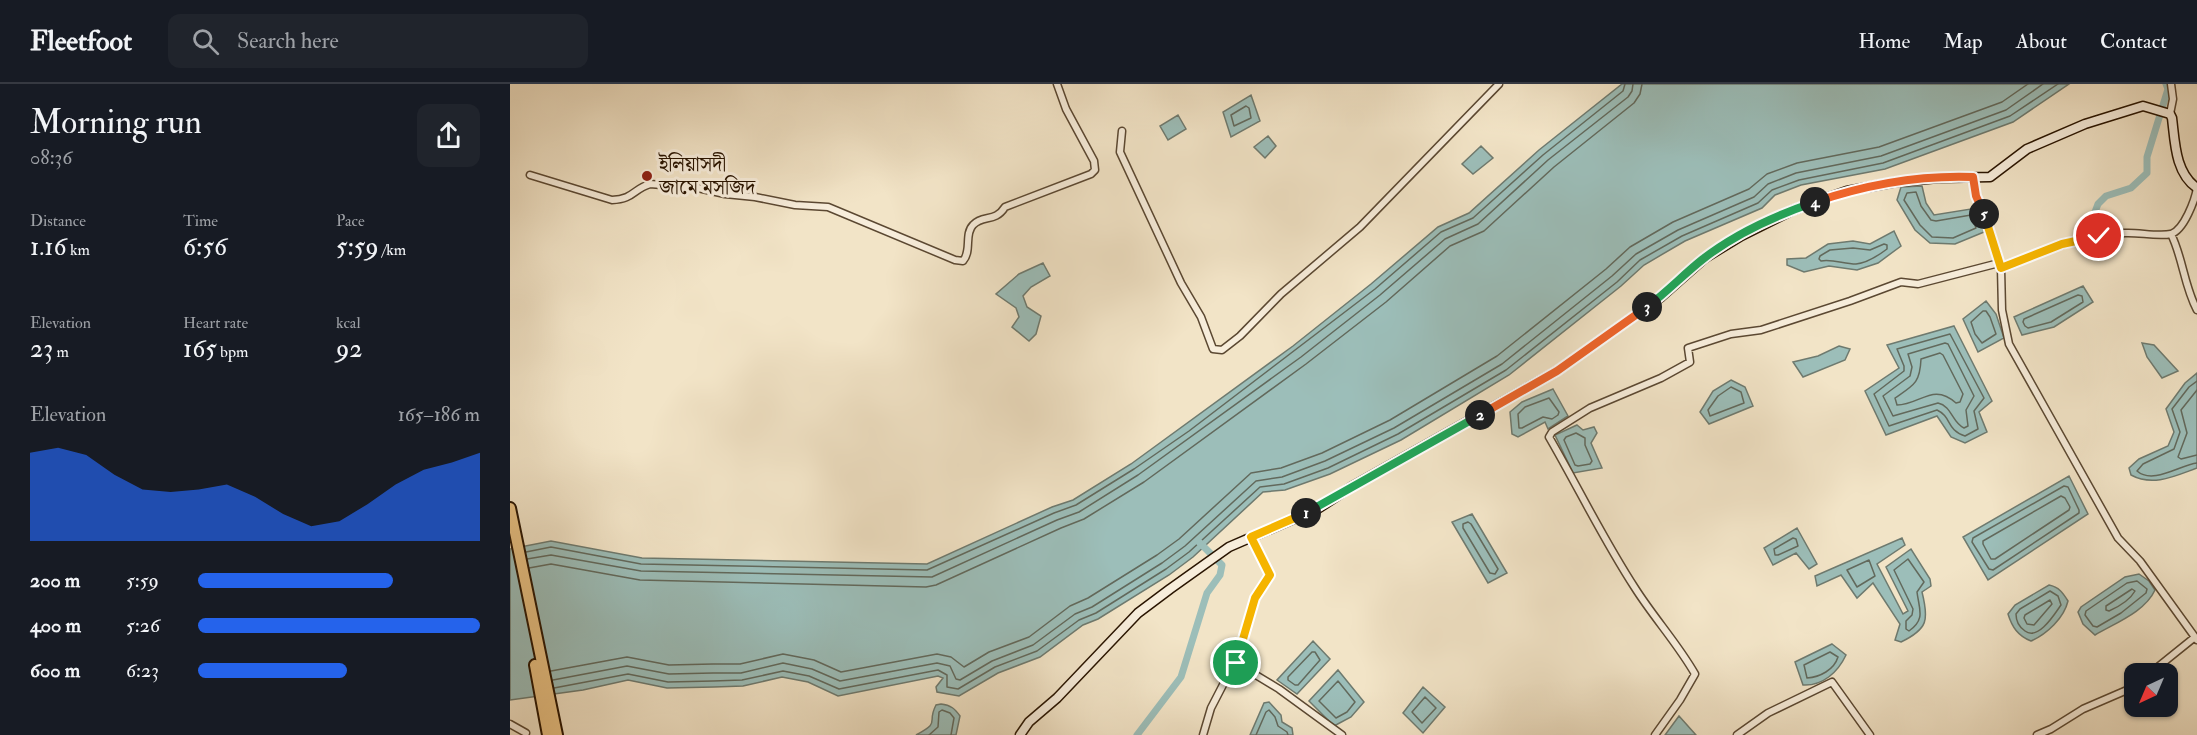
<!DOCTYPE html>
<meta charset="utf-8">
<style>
body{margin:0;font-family:"IM FELL Double Pica","Noto Serif Bengali",serif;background:#20242c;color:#f1f3f6;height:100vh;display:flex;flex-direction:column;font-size:22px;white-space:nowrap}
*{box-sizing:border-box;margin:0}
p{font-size:20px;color:#9ea1a6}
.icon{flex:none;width:33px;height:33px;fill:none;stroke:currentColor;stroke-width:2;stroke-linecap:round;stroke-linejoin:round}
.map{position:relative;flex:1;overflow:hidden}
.panel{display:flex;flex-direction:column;background:#171b24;width:510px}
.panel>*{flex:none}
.needle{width:39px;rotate:224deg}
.controls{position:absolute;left:1614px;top:579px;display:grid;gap:12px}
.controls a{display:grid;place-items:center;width:54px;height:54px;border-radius:12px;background:#171b24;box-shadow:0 2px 4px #0004;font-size:30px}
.pin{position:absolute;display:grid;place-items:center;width:51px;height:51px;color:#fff;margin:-26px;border:3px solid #fff;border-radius:50%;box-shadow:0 2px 6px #0007}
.km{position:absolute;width:30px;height:30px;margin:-15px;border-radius:50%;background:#222;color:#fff;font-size:16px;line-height:30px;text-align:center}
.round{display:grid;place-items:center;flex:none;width:63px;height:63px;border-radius:12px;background:#20242c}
.head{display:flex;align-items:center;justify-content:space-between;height:102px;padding:0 30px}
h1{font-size:33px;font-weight:600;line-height:45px}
.metrics{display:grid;grid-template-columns:repeat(3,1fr);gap:9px;height:102px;padding:6px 30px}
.metrics div{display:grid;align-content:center}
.metrics b{font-size:26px;font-weight:600}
.metrics small{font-size:16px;font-weight:400}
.metrics p{font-size:16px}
.chart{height:168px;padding:12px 30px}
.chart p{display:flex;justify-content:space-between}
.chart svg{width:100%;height:108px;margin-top:6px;fill:#2563eb;opacity:.7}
ul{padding:0 30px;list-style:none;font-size:20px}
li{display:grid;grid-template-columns:96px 72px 1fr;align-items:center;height:45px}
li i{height:15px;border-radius:8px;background:#2563eb}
header{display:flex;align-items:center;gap:36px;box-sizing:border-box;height:84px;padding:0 30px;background:#171b24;border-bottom:2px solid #363941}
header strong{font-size:28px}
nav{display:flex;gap:33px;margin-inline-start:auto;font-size:21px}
.search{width:420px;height:54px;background:#20242c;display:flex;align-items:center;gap:15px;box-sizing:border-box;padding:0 21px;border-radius:12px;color:#9ea1a6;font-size:22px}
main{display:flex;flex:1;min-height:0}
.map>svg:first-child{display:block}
.water{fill:#9cbeb9;stroke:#6e7a6f;stroke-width:1.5}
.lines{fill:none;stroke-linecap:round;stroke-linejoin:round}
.shore{stroke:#62695c;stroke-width:1.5}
.canal{stroke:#9cbeb9;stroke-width:7}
.minor-casing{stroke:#5b4832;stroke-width:9}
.secondary-casing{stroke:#291400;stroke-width:11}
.trunk-casing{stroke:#291400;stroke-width:14}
.minor{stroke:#f7eddb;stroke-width:6}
.secondary{stroke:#f7eddb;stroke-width:8}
.trunk{stroke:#e9c284;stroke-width:10}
.split-1-casing{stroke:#fff;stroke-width:12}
.split-2-casing{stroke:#fff;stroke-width:12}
.split-3-casing{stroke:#fff;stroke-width:12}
.split-4-casing{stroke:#fff;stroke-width:12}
.split-5-casing{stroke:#fff;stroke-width:12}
.split-6-casing{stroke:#fff;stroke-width:12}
.split-1{stroke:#f5b400;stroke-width:8}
.split-2{stroke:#22a559;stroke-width:8}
.split-3{stroke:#f0652b;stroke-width:8}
.split-4{stroke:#22a559;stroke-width:8}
.split-5{stroke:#f0652b;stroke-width:8}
.split-6{stroke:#f5b400;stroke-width:8}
.poi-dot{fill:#8f2418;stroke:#f7eddb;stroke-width:2}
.labels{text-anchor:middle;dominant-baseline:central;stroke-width:6;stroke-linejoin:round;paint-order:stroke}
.poi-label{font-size:20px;fill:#291400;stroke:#f7eddb;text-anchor:start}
</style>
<header>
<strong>Fleetfoot</strong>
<div class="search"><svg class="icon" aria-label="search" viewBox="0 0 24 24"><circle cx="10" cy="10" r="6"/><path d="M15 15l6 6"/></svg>Search here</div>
<nav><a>Home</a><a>Map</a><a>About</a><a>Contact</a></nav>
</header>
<main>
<section class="panel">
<div class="head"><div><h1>Morning run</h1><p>08:36</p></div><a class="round"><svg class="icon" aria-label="share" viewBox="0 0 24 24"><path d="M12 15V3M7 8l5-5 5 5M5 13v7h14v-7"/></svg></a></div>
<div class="metrics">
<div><p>Distance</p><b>1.16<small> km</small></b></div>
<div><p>Time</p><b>6:56</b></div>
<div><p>Pace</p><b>5:59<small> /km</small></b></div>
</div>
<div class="metrics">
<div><p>Elevation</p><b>23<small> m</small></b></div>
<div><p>Heart rate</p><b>165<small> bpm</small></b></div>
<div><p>kcal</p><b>92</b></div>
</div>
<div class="chart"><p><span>Elevation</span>165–186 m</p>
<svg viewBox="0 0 160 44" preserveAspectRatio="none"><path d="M0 44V8L10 6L20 9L30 17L40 23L50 24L60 23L70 21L80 26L90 33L100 38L110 36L120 29L130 21L140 15L150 12L160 8V44z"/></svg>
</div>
<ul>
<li><b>200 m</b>5:59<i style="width:69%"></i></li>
<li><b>400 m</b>5:26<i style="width:100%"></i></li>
<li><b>600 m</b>6:23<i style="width:53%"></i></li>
</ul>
</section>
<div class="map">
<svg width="1687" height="651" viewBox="0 0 1687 651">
<rect width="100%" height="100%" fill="#f2e4c7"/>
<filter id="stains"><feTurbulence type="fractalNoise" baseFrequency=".00333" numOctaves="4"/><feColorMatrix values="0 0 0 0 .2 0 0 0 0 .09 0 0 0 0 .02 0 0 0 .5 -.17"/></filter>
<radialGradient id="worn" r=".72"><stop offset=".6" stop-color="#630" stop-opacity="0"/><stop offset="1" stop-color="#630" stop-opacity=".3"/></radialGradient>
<path class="water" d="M1112 0H1559L1503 38 1375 85 1291 101 1265 111 1252 124 1175 157 1134 181 1111 202 999 291 891 356 820 390 775 406 753 408 683 473 659 491 588 535 573 541 530 573 488 589 449 612 427 608 426 603 433 594 428 592 328 612 298 598 272 593 233 602 204 603 157 604 118 596 73 606 0 616V465L41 457 132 474 417 480 542 423 563 416 621 380 783 262 861 200 928 143 959 129 1029 66Z
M741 11 750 37 721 53 713 28Z
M668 31 676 45 658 56 650 42Z
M758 52 766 62 755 74 744 63Z
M971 62 983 74 963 90 952 80Z
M1412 102 1416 119 1424 131 1467 124 1474 148 1445 160 1420 159 1405 146 1387 116 1391 103Z
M1384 147 1391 162 1368 179 1347 186 1319 182 1294 188 1277 181V175L1296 174 1318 160 1343 157 1360 160Z
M533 179 540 192 521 203 513 212 517 223 531 232 526 250 519 257 502 243 509 233 506 224 486 210 509 190Z
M1573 202 1583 218 1544 243 1512 251 1504 233Z
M1476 217 1486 230 1494 254 1468 268 1453 235Z
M1444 242 1482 317 1469 328 1477 348 1455 359 1441 353 1427 332 1376 351 1355 307 1389 284 1377 261Z
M1632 259 1644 261 1668 287 1652 294 1637 273Z
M1329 262 1340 265 1335 276 1293 293 1283 278 1308 272Z
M1687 289V384C1665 392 1643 403 1621 391L1619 384 1629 375 1658 362 1664 348 1656 325 1675 299Z
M1221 296 1235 303 1243 322 1199 340 1190 328 1203 307Z
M1043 305 1058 332 1038 345 1035 338 1008 353 1002 350 1000 328 1012 318Z
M1067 341 1073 346 1084 343 1087 349 1081 359 1092 384 1063 389 1045 351Z
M1559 392 1578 430 1478 496 1453 453Z
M962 430 997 489 978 499 942 438Z
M1287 444 1307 480 1299 485 1286 469 1263 481 1254 464Z
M1392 454 1395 461 1367 480 1393 530 1398 527 1376 483 1401 465 1420 495 1421 502 1412 508C1419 536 1418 545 1391 558L1385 556 1390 540 1363 499 1347 514 1331 491 1307 502 1305 492Z
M1629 490 1639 497 1645 506C1635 528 1605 539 1585 551L1573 540 1568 528 1571 523 1615 493Z
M1539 501C1549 503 1553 509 1558 517 1554 534 1537 550 1521 557 1508 552 1502 543 1498 530L1505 521Z
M803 557 820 575 787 610 767 596Z
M1322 560 1336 571C1328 588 1313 602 1293 601L1285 578Z
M828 586 854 618 841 633 824 642 799 617Z
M913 603 935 623 913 649 893 629Z
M759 618 771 631 772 638 782 644 783 651H740L754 619Z
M431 620C441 621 445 625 450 632L446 651H406C432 637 416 640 426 621Z
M1169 632 1186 651H1155Z"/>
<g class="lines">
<path class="shore" d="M736 22 739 24 741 34 724 42 721 31Z
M1406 108 1411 122 1421 136 1426 137 1461 131 1466 144 1443 154 1422 153 1410 141 1394 116 1397 109Z
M1374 160 1377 161V165C1369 171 1357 179 1346 180 1334 180 1323 175 1311 177L1309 175 1310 172 1320 166 1343 164 1360 166Z
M1568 211 1572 212 1573 218 1541 238 1518 244 1515 242 1513 238 1514 235Z
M1473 227H1476L1480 233 1486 250 1472 259 1465 250 1461 238Z
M1440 250 1474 314 1464 327 1468 345 1455 352C1436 346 1442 333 1427 326L1379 342 1364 310 1394 287V282L1387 265Z
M1435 259 1438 260 1464 312 1456 326 1458 342 1454 344C1442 339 1442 322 1428 319L1383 332 1373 312 1400 292 1402 283 1398 270Z
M1430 269 1433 271 1453 310 1450 318 1446 319C1423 298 1410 321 1387 321L1385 314C1404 301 1410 299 1411 275Z
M1687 297 1679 303 1662 325 1670 348 1664 365 1633 380 1627 387C1643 401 1670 381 1687 379
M1221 303 1231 308 1234 319 1200 332 1198 326 1208 312Z
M1687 306 1671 326 1677 349 1668 373 1671 375 1687 371
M1039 314 1049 328 1048 331 1042 335 1033 333 1012 344H1009L1008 330 1015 323Z
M1066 349 1075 354V361L1082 377 1080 380 1068 382 1065 381 1054 356 1056 353Z
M1554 402 1558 403 1569 426V429L1483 486 1479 485 1462 458 1463 454Z
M1551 412 1555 414 1560 423 1559 426 1485 475H1481L1473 460V457Z
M958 438 961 440 988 485 985 490 980 489 953 444V440Z
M1283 454 1286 455 1288 462 1268 471H1265L1264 465Z
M16 468 41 463 131 480 417 486 544 429 566 421 624 385 679 347 865 205 931 148 963 134 1033 71 1113 7 1115 0
M17 475 41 471 131 487 422 493 547 436 569 428 628 391 791 273 870 211 935 155 968 140 1038 76 1118 13 1122 7 1123 0
M1398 475 1414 498 1407 508C1409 525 1416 535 1399 547L1396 545V537L1402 531 1403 525 1384 486Z
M1359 476 1365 492 1347 503 1337 486Z
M19 484 41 480 130 496 416 503 426 501 551 444 574 435 634 398 796 280 876 218 940 162 974 147 1044 83 1124 19 1130 10 1132 0
M1627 497 1637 505 1636 509 1611 529 1587 543 1583 542 1575 531 1576 527 1617 499Z
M1622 505 1625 507C1620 516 1608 523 1599 527L1596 526V522Z
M1540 507 1548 512 1551 521C1544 531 1528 557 1515 547 1509 543 1506 536 1506 530L1510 525Z
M1540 516 1542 520 1524 541 1517 540 1514 534 1515 531Z
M802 568H805L810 576 788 601H785L778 596V593Z
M1320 568 1328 573C1324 586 1310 593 1297 594L1294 581Z
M41 587 117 573 159 581 203 580H230L273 570 304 576 331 588 427 570 441 573 454 583 479 568 519 553 560 522 578 514 647 471 669 455 741 389 771 384 812 369 880 336 987 272 1096 185 1120 163 1163 138 1239 105 1257 90 1287 79 1369 63 1492 18 1518 0
M43 596 117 582 159 590 203 589H231L273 579 302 585 330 597 427 579 440 582 446 595 450 596 482 577 523 561 565 530 582 523 652 479 675 462 746 397 772 393 815 377 884 344 992 280 1102 192 1126 170 1168 146 1244 113 1258 100 1286 89 1371 72 1496 26 1533 0
M828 597 845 618 837 628 826 634 809 617Z
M44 604 118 590 158 598 203 597 232 596 273 587 299 592 329 605 428 586 437 591V603L448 605 485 583 527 567 569 536 586 529 656 485 679 468 750 403 774 400 818 384 888 350 996 286 1107 198 1130 176 1172 152 1248 119 1262 106 1289 96 1373 79 1500 32 1548 0
M915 613 926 624 912 639 902 628Z
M419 651 428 643 429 628 432 626 440 629 444 634 441 651
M746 651 756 628 759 626 765 633 768 642 777 648 778 651"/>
<path class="canal" d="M1579 144 1588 120 1596 112 1621 104 1637 89V73L1658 5 1656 0
M627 651 671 593 697 509 710 491 712 481 689 458"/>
<defs>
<path id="minor" d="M1660 30 1663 15 1661 0
M612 47 610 68 671 199 691 233 703 265 712 266 730 252 771 210 850 143 989 0
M20 91 102 116C124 115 123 105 140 100L188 104 215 110 245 113 285 121 318 123 445 176 453 177C462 167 454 150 463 141 473 130 485 139 495 123L581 90 585 86 584 77 556 25 547 0
M1463 93 1466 112 1477 137 1489 179
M1661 150C1673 174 1674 202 1687 226
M1491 184 1492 226 1499 260 1608 454 1630 477 1687 556
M726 579 769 605 832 651
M1644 590 1649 582 1685 553
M0 640 16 649
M693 651 701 624 730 568 745 514 760 491 741 453
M1145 651 1170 616 1185 590C1168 560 1144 534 1125 504 1093 455 1068 403 1039 353L1042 348 1080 324 1151 294 1180 278 1178 264 1221 250 1251 246 1340 217 1391 198 1408 200 1489 179 1491 184C1531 167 1571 152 1615 149 1628 148 1648 153 1661 150 1674 146 1685 116 1687 104
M1227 651 1258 629 1322 598 1360 651
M1527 651 1541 645 1573 625 1624 603"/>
<path id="secondary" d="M510 651 519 638 547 614 628 529 660 505 719 463 809 424 841 403 1047 287 1151 213 1195 174 1231 152 1283 126 1337 107 1386 98 1428 94 1480 93 1517 65 1575 40 1633 22 1660 30 1662 34C1665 58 1665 89 1687 104"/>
<path id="trunk" d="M0 424 47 651
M25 581 38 651"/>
</defs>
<use href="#minor" class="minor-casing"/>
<use href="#secondary" class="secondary-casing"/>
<use href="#trunk" class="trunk-casing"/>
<use href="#minor" class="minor"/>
<use href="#secondary" class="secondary"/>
<use href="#trunk" class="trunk"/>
</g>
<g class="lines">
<defs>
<path id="split-1" d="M726 579 745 514 760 491 741 453 796 429"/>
<path id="split-2" d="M796 429 970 331"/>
<path id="split-3" d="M970 331 1047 287 1137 223"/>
<path id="split-4" d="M1137 223C1157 208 1174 190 1193 175 1225 150 1267 131 1305 118"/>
<path id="split-5" d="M1305 118C1355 101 1409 91 1463 93L1466 112 1474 130"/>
<path id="split-6" d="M1474 130 1491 184 1552 160 1589 152"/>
</defs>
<use href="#split-1" class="split-1-casing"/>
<use href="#split-2" class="split-2-casing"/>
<use href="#split-3" class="split-3-casing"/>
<use href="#split-4" class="split-4-casing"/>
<use href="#split-5" class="split-5-casing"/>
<use href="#split-6" class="split-6-casing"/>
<use href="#split-1" class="split-1"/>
<use href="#split-2" class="split-2"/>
<use href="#split-3" class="split-3"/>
<use href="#split-4" class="split-4"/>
<use href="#split-5" class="split-5"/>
<use href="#split-6" class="split-6"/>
</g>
<circle class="poi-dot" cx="137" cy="92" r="6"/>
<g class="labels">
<g class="poi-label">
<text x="149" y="80">ইলিয়াসদী<tspan x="149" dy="23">জামে মসজিদ</tspan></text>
</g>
</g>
<rect width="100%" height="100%" filter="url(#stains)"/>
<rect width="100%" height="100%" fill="url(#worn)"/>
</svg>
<div class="controls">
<a><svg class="needle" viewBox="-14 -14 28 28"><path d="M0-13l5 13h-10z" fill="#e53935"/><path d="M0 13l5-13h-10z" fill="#9ea1a6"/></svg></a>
</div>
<div class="pin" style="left:726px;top:579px;background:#1e9e55"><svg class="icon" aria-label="arrive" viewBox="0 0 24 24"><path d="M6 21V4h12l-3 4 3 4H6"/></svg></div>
<div class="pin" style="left:1589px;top:152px;background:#d93025"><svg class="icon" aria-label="check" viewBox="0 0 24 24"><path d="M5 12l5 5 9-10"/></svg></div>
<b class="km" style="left:796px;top:429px">1</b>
<b class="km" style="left:970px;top:331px">2</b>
<b class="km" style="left:1137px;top:223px">3</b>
<b class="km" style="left:1305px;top:118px">4</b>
<b class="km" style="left:1474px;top:130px">5</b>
</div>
</main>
